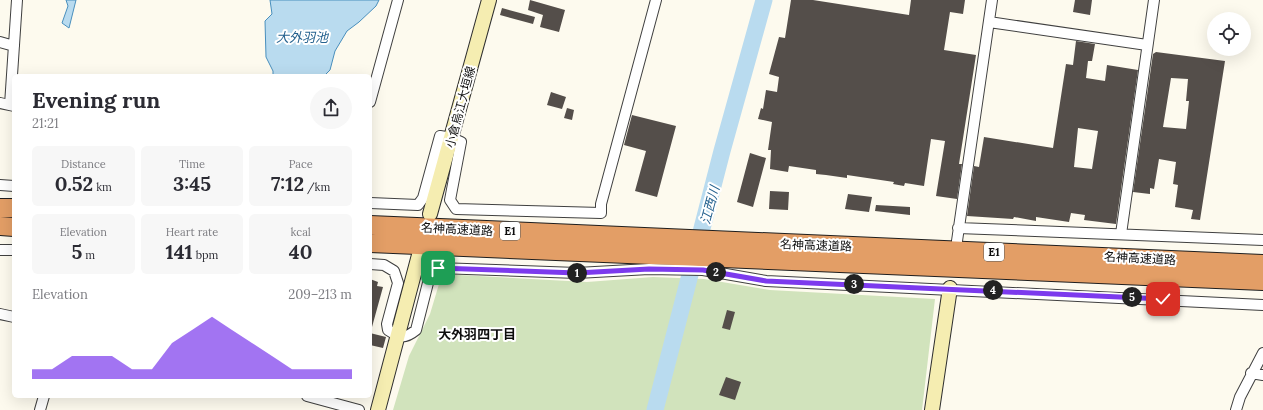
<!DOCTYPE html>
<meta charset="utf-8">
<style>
body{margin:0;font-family:Lora,"Noto Sans JP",serif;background:#f7f7f7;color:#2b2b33;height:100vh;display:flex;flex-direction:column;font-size:15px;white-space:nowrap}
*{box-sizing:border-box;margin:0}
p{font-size:13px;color:#7c7c81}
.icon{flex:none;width:22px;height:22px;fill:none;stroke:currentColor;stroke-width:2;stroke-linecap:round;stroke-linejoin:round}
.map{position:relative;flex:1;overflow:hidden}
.sheet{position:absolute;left:12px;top:74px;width:360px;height:324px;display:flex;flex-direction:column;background:#fff;border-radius:6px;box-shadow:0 4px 16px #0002}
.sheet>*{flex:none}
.fabs{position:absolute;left:1207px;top:12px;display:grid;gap:8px}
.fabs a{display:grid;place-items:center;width:44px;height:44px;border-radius:50%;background:#fff;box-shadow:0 4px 16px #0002;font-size:20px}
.pin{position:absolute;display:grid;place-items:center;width:34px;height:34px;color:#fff;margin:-17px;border-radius:8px;box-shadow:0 2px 6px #0006}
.km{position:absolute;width:20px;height:20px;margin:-10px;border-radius:50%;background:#222;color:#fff;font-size:11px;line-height:20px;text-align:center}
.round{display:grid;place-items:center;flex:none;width:42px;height:42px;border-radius:21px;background:#f7f7f7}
.headline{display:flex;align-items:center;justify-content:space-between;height:68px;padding:0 20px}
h1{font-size:22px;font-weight:700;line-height:30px}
.metrics{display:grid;grid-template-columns:repeat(3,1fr);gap:6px;height:68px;padding:4px 20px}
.metrics div{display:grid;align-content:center;border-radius:6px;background:#f7f7f7;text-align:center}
.metrics b{font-size:20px;font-weight:700}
.metrics small{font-size:11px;font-weight:400}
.metrics p{font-size:11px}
.chart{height:112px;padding:8px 20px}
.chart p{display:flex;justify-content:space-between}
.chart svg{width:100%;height:72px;margin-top:4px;fill:#7c3aed;opacity:.7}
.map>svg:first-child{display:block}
.green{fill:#d1e3bc}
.water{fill:#b9dbef;stroke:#498fbd}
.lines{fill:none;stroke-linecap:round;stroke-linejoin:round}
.river{stroke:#b9dbef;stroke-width:17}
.building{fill:#544e4a;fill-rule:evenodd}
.street-casing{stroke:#404040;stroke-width:12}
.secondary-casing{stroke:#2f2f2f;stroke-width:16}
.highway-casing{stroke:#1e1e1e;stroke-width:20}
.street{stroke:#fff;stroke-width:10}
.secondary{stroke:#f5edb1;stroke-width:14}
.highway{stroke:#e39e66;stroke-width:18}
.route-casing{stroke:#fff;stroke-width:8}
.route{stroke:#7c3aed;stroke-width:5}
.labels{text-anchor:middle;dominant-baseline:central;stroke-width:4;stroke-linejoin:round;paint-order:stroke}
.shield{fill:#fff;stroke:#565656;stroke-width:1}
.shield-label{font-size:11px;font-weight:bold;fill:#0d0d0d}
.street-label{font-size:12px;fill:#0d0d0d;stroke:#fff}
.water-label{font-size:13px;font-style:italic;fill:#25628f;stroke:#fff}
.neighbourhood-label{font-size:13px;font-weight:bold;fill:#0d0d0d;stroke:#fff}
</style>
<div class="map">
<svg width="1263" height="410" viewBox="0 0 1263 410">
<rect width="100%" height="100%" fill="#fdfaee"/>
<path class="green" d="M442 274 587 282 653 277 704 279 770 290 935 299 922 410H393L409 356 430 314Z"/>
<path class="water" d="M66 0H76L69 28 62 23 68 6Z
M270 0H379L376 6 359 22 347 31 335 51 330 70 324 76H273V71L266 57 265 21 272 14Z"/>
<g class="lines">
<path class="river" d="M655 410 722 151 764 0"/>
</g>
<path class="building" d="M530 0 565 10 559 32 540 27 543 15 528 10Z
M791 0H813L909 15 911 0H965L963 14 950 12 944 50 976 55 959 164H962L957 199 936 196 945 141 931 139 924 186 905 183 904 186 893 184 894 182 847 175V178L826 175 816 174V170L789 166 788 172 770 169 771 150H768L772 122 758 119 761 108 763 109 766 90 777 92 779 77 769 74 779 37 785 38Z
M1075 0H1092L1090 15 1073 12Z
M502 8 535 17 533 24 500 15Z
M1076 41 1095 44 1092 61H1088L1086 78 1105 81 1107 65 1138 70 1116 224 1084 220 1085 215 1071 213 1069 222 1036 217V221L1014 217 1013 219 967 216 974 166 979 167 984 137 1053 148 1066 64 1073 65ZM1078 128 1098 131 1092 169 1074 167Z
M1156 52 1225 61 1200 220 1191 219 1193 210 1175 207 1178 185 1173 184 1176 162 1159 159 1154 189 1150 188V194L1133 192 1153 54ZM1171 78 1188 79 1186 101H1189L1186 129 1163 127Z
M551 92 566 97 562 109 547 105Z
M567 108 574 110 572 120 564 118Z
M632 115 676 126 657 197 635 191 646 151 624 145Z
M750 153 766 158 753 207 737 202Z
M770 191 789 192 788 210 769 209Z
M848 194 872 197 869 212 845 209Z
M876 205 910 207V215L875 211Z
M370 279 378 282 377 286 383 287 372 327H370Z
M727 310 735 312 730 330 722 328Z
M370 333 386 337 383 348 370 345Z
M726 377 741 382 735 400 719 395Z"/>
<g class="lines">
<defs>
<path id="street" d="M989 22 1147 45
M0 42 14 46
M370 102 398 0
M0 103 14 106
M10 105 17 0
M0 185 14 186
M370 203 418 205 423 198 440 136 452 138 461 142 450 200 456 209 601 213V204L656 0
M958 228 1263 240
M1121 234 1154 0
M957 241 992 0
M0 250H14
M370 264 384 265 394 271 398 283 387 324 388 330C400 338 405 339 416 330L430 275 438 268 577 273 649 269 703 270 766 281 1263 305
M0 314 14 317
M1251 373 1263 375
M307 396 359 410
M40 410 44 396
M1236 410 1240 397 1263 353"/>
<path id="secondary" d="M430 214 489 0
M378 410 419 255
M932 410 950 288"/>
<path id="highway" d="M0 208H14
M370 225 1263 264
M0 226 14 227
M370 243 1263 281"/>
</defs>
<use href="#street" class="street-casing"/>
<use href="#secondary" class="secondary-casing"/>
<use href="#highway" class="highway-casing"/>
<use href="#street" class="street"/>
<use href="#secondary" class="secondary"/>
<use href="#highway" class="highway"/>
</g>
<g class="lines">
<defs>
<path id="route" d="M438 268 577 273 649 269 703 270 766 281 1163 299"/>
</defs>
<use href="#route" class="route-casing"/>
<use href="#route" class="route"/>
</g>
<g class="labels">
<g class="shield">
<rect x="500" y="222" width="20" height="18" rx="3"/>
<rect x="984" y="243" width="20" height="18" rx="3"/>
</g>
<g class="shield-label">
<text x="510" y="231">E1</text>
<text x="994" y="252">E1</text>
</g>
<g class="street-label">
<text transform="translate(460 107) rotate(-75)">小倉烏江大垣線</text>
<text transform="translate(457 229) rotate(3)">名神高速道路</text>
<text transform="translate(816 245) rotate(2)">名神高速道路</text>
<text transform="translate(1140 258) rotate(3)">名神高速道路</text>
</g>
<g class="water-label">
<text x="302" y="37">大外羽池</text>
<text transform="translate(710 205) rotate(-75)">江西川</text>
</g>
<g class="neighbourhood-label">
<text x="477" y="334">大外羽四丁目</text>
</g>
</g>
</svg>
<div class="fabs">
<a><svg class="icon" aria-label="locate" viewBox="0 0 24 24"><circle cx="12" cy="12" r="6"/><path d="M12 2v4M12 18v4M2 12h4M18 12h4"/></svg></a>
</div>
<div class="pin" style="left:438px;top:268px;background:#1e9e55"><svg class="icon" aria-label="arrive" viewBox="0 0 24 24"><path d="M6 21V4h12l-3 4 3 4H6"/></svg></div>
<div class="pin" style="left:1163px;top:299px;background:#d93025"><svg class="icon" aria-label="check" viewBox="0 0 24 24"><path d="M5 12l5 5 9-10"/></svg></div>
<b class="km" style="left:577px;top:273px">1</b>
<b class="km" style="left:716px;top:272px">2</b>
<b class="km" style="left:854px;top:284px">3</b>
<b class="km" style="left:993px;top:290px">4</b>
<b class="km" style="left:1132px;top:297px">5</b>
<section class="sheet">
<div class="headline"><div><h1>Evening run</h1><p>21:21</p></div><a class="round"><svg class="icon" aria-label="share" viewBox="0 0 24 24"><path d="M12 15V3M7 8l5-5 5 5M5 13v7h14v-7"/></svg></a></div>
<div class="metrics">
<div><p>Distance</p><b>0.52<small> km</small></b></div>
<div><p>Time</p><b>3:45</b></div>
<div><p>Pace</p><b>7:12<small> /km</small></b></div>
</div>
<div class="metrics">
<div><p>Elevation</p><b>5<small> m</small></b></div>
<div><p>Heart rate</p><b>141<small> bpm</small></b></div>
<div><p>kcal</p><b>40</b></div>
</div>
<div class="chart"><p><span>Elevation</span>209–213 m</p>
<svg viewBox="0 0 160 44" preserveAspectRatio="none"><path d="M0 44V38L10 38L20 30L30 30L40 30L50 38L60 38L70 22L80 14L90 6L100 14L110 22L120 30L130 38L140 38L150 38L160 38V44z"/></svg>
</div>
</section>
</div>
